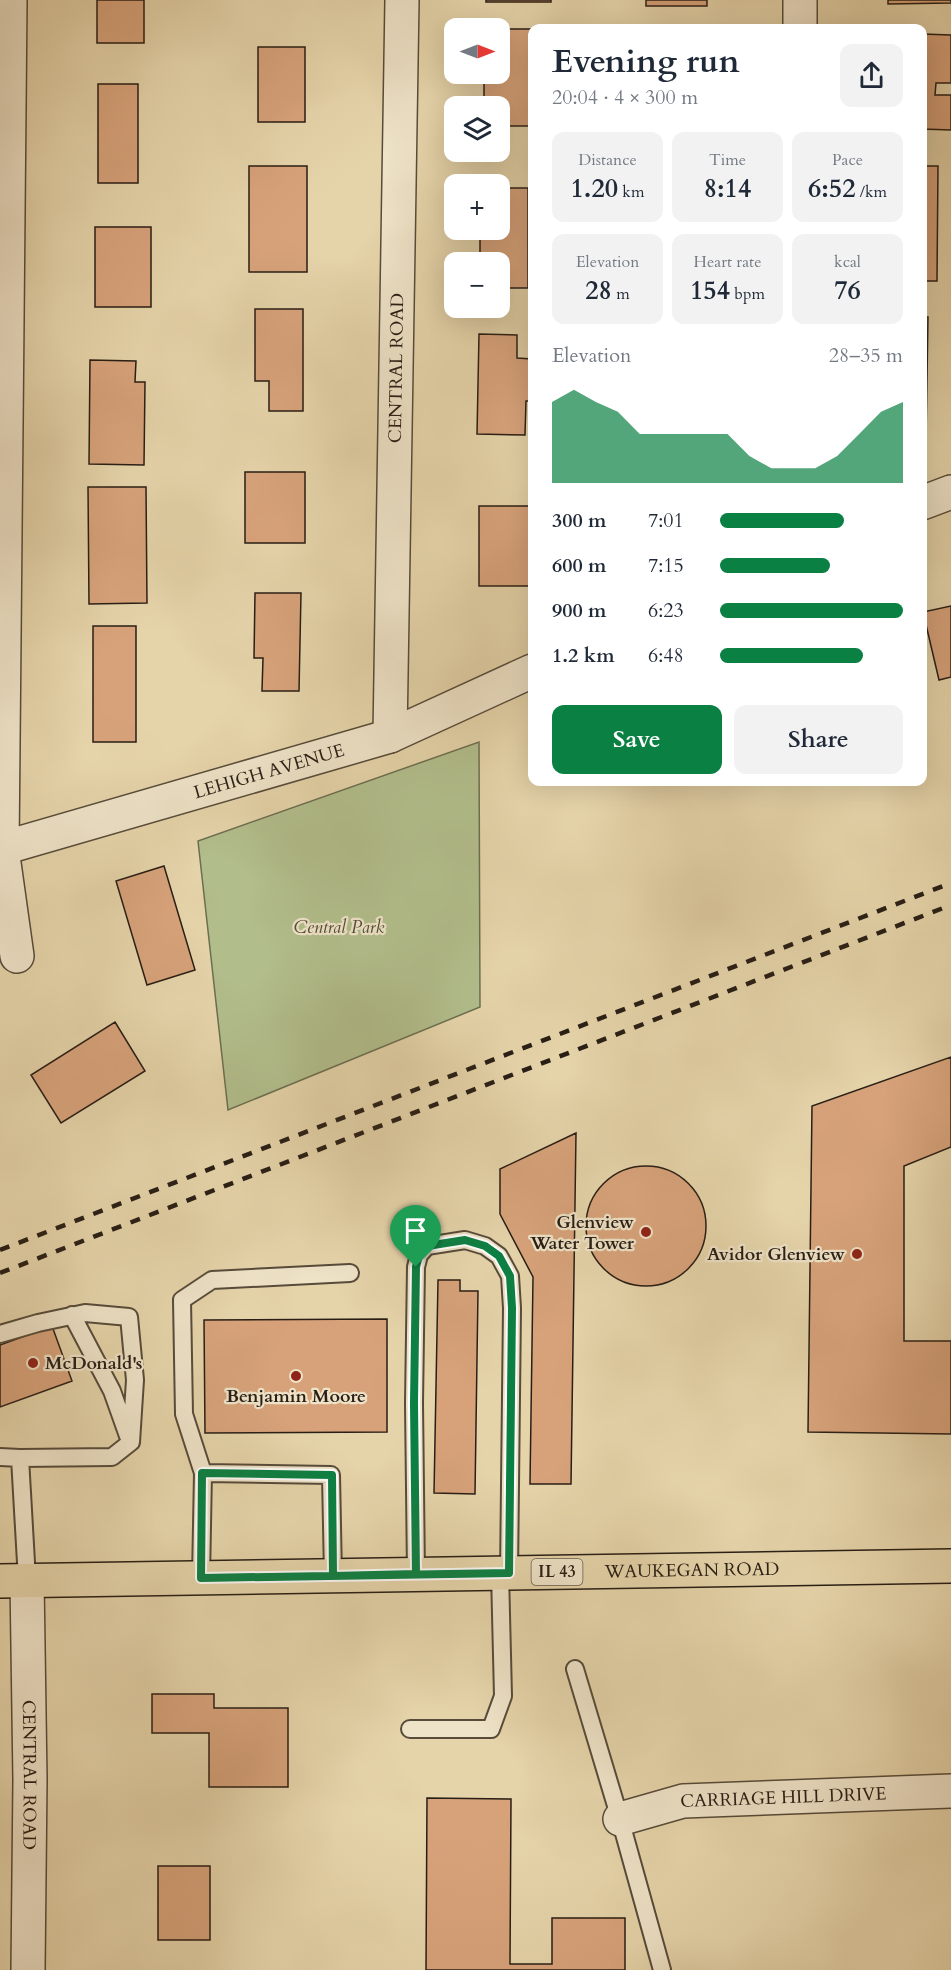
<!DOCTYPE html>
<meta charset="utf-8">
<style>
body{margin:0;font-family:Cardo,serif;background:#f2f2f3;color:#1f2937;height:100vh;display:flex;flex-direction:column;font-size:22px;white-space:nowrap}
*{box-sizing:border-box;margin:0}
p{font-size:20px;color:#747a83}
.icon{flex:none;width:33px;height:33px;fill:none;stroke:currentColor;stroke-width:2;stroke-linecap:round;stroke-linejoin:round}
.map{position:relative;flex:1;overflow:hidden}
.sheet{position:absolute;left:528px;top:24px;width:399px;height:762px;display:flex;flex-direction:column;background:#fff;border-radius:12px;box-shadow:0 6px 24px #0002}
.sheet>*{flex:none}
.needle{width:39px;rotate:90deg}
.tools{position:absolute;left:444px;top:18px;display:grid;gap:12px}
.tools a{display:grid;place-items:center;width:66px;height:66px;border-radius:12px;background:#fff;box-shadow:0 6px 24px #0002;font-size:30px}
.pin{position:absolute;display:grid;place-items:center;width:51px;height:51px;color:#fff;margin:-62px -26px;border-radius:50% 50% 50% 0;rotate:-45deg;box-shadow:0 0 6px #0007}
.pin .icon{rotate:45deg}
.round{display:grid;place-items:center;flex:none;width:63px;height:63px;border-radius:12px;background:#f2f2f3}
.head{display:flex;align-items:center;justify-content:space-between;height:102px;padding:0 24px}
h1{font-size:33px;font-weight:700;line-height:45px}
.metrics{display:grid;grid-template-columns:repeat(3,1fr);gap:9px;height:102px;padding:6px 24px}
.metrics div{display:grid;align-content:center;border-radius:12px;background:#f2f2f3;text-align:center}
.metrics b{font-size:26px;font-weight:700}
.metrics small{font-size:16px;font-weight:400}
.metrics p{font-size:16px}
.chart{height:168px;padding:12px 24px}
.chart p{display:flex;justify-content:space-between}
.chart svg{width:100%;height:108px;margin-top:6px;fill:#0b8043;opacity:.7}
.action{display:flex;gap:12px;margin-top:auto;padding:12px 24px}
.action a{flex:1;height:69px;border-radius:12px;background:#0b8043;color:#fff;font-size:24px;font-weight:700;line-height:69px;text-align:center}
.action a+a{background:#f2f2f3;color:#1f2937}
ul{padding:0 24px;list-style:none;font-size:20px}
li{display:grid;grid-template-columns:96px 72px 1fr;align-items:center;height:45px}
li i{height:15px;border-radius:8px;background:#0b8043}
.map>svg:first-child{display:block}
.green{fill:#b1bd8b;stroke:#6c6e50;stroke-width:1.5}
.building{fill:#d7a27a;stroke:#281e15;stroke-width:1.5}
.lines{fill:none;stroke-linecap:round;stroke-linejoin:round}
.lane-casing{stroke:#574b3a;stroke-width:20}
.street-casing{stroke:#574b3a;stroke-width:36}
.primary-casing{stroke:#281e15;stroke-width:36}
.lane{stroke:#eee2c7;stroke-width:16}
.street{stroke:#eee2c7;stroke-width:33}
.primary{stroke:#e5d3a9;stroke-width:33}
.rail{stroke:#281e15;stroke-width:4.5;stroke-dasharray:10 10;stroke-linecap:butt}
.route-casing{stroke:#fff;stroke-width:12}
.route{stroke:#0b8043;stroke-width:8}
.poi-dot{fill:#8f2418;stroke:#eee2c7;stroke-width:2}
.labels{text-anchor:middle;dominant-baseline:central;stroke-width:4.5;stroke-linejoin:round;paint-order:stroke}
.shield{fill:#eee2c7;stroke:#63594a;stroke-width:1.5}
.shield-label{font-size:16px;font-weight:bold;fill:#281e15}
.street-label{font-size:18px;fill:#281e15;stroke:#eee2c7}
.park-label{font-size:18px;font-style:italic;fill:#514e38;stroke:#eee2c7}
.poi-label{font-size:18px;font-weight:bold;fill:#281e15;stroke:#eee2c7;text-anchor:end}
</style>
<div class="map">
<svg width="951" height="1970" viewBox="0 0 951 1970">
<rect width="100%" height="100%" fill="#e5d3a9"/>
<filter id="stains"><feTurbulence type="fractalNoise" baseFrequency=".00333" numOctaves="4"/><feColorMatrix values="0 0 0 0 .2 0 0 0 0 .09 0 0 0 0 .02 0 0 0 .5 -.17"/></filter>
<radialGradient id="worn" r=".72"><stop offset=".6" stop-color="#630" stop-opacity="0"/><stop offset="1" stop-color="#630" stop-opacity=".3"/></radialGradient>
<path class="green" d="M479 742 480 1007 228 1110 198 841Z"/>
<path class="building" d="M97 0H144V43H97Z
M486 0H551V2H486Z
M646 0H707V6H646Z
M888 0H951V3L888 4Z
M500 29H532V126H500V106H484V74H500Z
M922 34 951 35V83H936L935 95H951V130L922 129Z
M258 47H305V122H258Z
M98 84H138V183H98Z
M249 166H307V272H249Z
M922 166H938L937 281H922Z
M500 188H528V288H500V262H480V230H500Z
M95 227H151V307H95Z
M255 309H303V411H269V381H255Z
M922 317H928L926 439H922Z
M479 334 517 335V358L532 359V401H526L525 435 477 434Z
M90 360 136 361 135 382H145L144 465 89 464Z
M245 472H305V543H245Z
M88 487H146L147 603 89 604Z
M479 506H531L530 586H479Z
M255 593H301L299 691H262L263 658H254Z
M951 606V677L939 680 923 612Z
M93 626H136V742H93Z
M164 866 195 970 147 985 116 881Z
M115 1022 145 1071 61 1123 31 1075Z
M951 1057V1147L904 1166V1341H951V1434L808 1432 812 1106Z
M576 1133 571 1484H530L533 1277 500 1214V1169Z
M586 1226a60 60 0 1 1 120 0a60 60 0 1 1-120 0Z
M438 1280H460V1291H478L475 1494 434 1493Z
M387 1319V1432L205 1433 204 1320Z
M52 1326 72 1381 0 1407V1345Z
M152 1694H214V1708H288V1787H209V1733H152Z
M427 1798 511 1799 510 1964H552V1918H625V1970H426Z
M158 1866H210V1940H158Z"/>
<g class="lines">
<defs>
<path id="lane" d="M72 1315 112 1391 128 1436
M0 1334 38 1323 85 1313 129 1317 135 1380 131 1442 112 1457 20 1458 27 1580
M0 1457 20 1458
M203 1473 184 1414 182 1300 212 1280 350 1273
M416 1574 414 1403 416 1267 419 1255 427 1246 465 1240 485 1246 499 1256 510 1276 512 1308 509 1573
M201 1578 203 1473 331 1475 333 1576
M575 1669 620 1819 662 1970
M410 1729H491L503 1696 500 1573"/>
<g id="street">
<path d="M10 0 2 849 17 956"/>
<path d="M800 0V28"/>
<path d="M922 503 951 492"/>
<path id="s1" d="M390 736 402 0"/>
<path id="s2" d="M0 849 390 736 532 671"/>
<path id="s3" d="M27 1580 30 1780 28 1970"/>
<path id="s4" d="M620 1819 683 1801 951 1791"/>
</g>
<g id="primary">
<path id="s5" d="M0 1581 951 1566"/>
</g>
</defs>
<use href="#lane" class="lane-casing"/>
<use href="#street" class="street-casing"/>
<use href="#primary" class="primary-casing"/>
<use href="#lane" class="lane"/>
<use href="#street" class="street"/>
<use href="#primary" class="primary"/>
<path class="rail" d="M0 1250 951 883
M0 1273 951 905"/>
</g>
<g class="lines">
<defs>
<path id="route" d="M416 1267 414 1403 416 1574 333 1576 332 1475 202 1473 201 1578 509 1573 512 1308 510 1276 499 1256 485 1246 465 1240 427 1246 419 1255 416 1267"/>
</defs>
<use href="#route" class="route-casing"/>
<use href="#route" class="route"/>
</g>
<g class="poi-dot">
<circle cx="646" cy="1232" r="6"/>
<circle cx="857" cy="1254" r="6"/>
<circle cx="33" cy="1363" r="6"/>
<circle cx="296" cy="1376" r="6"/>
</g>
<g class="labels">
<rect class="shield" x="531.5" y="1559" width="51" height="26" rx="4.5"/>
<g class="shield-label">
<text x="557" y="1572">IL 43</text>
</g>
<g class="street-label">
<text stroke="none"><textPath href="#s1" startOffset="368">CENTRAL ROAD</textPath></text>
<text stroke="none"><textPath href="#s2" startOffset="280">LEHIGH AVENUE</textPath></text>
<text stroke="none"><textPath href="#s5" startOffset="692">WAUKEGAN ROAD</textPath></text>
<text stroke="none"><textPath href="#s3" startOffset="195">CENTRAL ROAD</textPath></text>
<text stroke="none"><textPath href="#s4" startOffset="166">CARRIAGE HILL DRIVE</textPath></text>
</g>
<g class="park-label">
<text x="339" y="927">Central Park</text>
</g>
<g class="poi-label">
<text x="634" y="1222">Glenview<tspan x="634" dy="21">Water Tower</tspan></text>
<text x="845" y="1254">Avidor Glenview</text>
<text x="45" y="1363" text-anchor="start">McDonald's</text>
<text x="296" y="1396" text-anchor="middle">Benjamin Moore</text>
</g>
</g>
<rect width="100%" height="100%" filter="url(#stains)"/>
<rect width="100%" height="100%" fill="url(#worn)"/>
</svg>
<div class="tools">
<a><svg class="needle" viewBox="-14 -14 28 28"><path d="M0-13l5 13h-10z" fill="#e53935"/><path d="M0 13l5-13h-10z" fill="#747a83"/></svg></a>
<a><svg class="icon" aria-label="layers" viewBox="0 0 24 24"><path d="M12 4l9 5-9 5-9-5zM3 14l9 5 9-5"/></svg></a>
<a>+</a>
<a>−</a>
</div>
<div class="pin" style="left:416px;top:1267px;background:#1e9e55"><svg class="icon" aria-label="arrive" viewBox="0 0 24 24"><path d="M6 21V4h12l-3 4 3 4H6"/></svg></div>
<section class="sheet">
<div class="head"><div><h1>Evening run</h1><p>20:04 · 4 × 300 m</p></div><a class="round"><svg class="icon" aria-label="share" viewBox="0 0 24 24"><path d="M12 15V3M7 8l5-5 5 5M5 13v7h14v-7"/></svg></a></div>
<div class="metrics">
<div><p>Distance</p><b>1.20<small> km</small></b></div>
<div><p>Time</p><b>8:14</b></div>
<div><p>Pace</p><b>6:52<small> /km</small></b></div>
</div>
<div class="metrics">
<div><p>Elevation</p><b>28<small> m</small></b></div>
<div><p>Heart rate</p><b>154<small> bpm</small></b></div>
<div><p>kcal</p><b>76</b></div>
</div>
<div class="chart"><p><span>Elevation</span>28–35 m</p>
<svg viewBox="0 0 160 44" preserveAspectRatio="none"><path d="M0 44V11L10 6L20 11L30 15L40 24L50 24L60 24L70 24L80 24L90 33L100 38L110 38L120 38L130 33L140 24L150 15L160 11V44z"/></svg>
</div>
<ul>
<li><b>300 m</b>7:01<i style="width:68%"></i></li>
<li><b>600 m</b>7:15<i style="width:60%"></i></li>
<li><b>900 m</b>6:23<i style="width:100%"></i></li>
<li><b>1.2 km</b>6:48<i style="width:78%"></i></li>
</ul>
<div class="action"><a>Save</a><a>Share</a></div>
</section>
</div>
